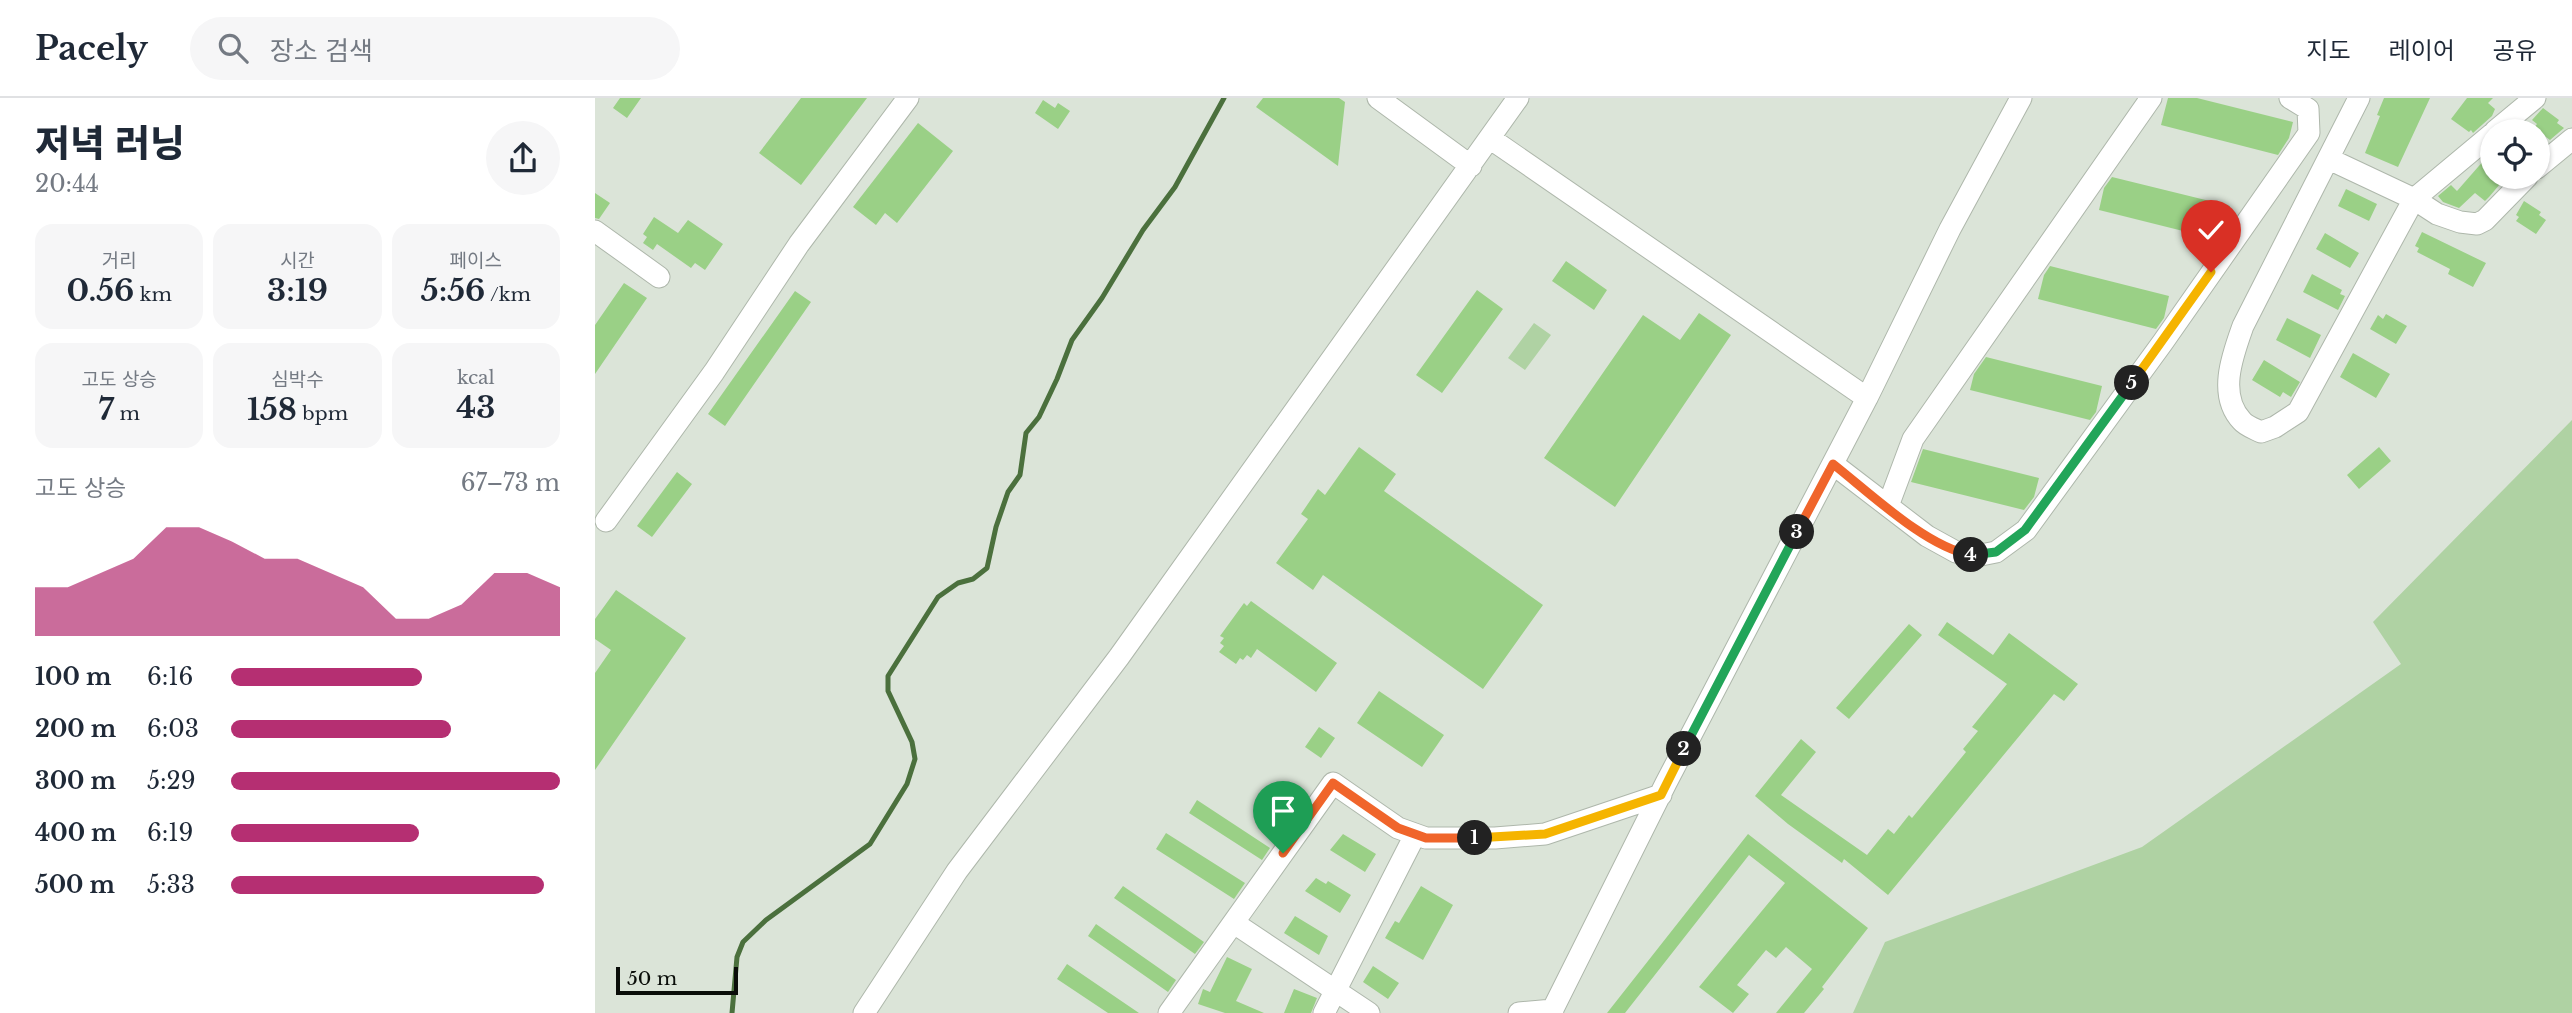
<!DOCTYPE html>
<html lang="ko">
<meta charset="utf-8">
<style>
body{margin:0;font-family:"Libre Baskerville","Noto Sans KR",serif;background:#f6f6f7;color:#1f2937;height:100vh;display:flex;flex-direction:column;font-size:26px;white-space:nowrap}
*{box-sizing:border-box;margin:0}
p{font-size:23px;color:#747a83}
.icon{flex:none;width:38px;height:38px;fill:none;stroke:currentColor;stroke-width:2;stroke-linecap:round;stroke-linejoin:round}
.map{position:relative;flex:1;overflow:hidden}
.side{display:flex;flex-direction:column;background:#fff;width:595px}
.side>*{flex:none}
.tools{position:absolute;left:1885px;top:21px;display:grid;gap:14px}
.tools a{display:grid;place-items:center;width:70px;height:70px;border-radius:50%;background:#fff;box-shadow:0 2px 5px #0004;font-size:35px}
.scale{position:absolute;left:21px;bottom:18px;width:122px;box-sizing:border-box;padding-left:7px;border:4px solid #0a0d09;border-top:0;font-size:19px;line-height:24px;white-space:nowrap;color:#0a0d09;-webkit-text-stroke:5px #dbe4d8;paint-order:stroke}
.pin{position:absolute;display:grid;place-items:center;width:60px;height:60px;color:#fff;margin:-72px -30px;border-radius:50% 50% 50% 0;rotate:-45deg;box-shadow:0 0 7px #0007}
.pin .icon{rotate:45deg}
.km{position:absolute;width:35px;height:35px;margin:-18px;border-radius:50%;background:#222;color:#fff;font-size:19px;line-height:35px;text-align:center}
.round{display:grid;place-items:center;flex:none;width:74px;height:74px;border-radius:37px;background:#f6f6f7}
.headline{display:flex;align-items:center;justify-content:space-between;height:119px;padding:0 35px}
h1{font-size:38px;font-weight:800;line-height:52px}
.figures{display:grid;grid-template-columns:repeat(3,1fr);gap:10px;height:119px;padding:7px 35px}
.figures div{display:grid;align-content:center;border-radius:18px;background:#f6f6f7;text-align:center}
.figures b{font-size:30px;font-weight:800}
.figures small{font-size:19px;font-weight:400}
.figures p{font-size:19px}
.chart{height:196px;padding:14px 35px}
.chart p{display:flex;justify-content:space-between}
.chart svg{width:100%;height:126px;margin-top:7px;fill:#b52f72;opacity:.7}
ul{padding:0 35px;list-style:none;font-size:23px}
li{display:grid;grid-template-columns:112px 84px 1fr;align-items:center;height:52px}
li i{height:18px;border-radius:9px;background:#b52f72}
header{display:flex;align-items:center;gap:42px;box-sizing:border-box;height:98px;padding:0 35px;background:#fff;border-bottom:2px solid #e0e1e3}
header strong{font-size:33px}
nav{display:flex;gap:38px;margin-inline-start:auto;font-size:24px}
.search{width:490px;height:63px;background:#f6f6f7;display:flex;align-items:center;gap:18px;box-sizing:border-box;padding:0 24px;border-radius:38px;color:#747a83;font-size:26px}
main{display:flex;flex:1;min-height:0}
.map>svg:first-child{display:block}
.green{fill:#afd2a3}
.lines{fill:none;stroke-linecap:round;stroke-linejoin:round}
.stream{stroke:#4b703d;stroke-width:5}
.building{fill:#9ad086}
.minor-casing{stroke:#aeb7ab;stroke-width:23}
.minor{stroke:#fff;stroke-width:21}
.split-1-casing{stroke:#fff;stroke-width:14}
.split-2-casing{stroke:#fff;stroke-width:14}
.split-3-casing{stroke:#fff;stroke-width:14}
.split-4-casing{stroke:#fff;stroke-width:14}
.split-5-casing{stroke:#fff;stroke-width:14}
.split-6-casing{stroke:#fff;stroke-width:14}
.split-1{stroke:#f0652b;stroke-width:9}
.split-2{stroke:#f5b400;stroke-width:9}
.split-3{stroke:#22a559;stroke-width:9}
.split-4{stroke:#f0652b;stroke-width:9}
.split-5{stroke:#22a559;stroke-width:9}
.split-6{stroke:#f5b400;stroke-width:9}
</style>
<header>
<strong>Pacely</strong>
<div class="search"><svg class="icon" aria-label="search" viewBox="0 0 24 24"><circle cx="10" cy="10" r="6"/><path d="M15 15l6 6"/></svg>장소 검색</div>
<nav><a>지도</a><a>레이어</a><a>공유</a></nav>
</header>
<main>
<section class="side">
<div class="headline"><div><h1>저녁 러닝</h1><p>20:44</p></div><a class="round"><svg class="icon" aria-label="share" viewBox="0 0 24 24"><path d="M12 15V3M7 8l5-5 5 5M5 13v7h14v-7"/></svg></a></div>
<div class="figures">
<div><p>거리</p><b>0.56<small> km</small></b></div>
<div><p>시간</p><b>3:19</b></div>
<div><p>페이스</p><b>5:56<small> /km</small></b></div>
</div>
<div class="figures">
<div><p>고도 상승</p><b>7<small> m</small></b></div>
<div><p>심박수</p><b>158<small> bpm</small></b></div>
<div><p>kcal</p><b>43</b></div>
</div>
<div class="chart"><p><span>고도 상승</span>67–73 m</p>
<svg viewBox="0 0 160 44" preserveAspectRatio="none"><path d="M0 44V27L10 27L20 22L30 17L40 6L50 6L60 11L70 17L80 17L90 22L100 27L110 38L120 38L130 33L140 22L150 22L160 27V44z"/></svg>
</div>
<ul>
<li><b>100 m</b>6:16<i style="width:58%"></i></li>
<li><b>200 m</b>6:03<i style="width:67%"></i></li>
<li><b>300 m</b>5:29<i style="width:100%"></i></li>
<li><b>400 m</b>6:19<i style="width:57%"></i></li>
<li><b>500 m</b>5:33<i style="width:95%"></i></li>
</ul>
</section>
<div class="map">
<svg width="1977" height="915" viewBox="0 0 1977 915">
<rect width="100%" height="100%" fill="#dbe4d8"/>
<path class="green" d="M939 225 956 237 930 272 913 260Z
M1977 322V915H1258L1290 844 1547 749 1806 566 1778 524Z"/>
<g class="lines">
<path class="stream" d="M137 915 142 859 148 844 171 822 275 746 312 686 320 661 317 644 293 593V578L343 499 363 485 378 481 392 470 401 429 413 394 425 377 431 335 444 319 462 281 477 242 507 200 548 132 580 89 629 0"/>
</g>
<path class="building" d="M25 0H46L32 20 18 10Z
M206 0H272L206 87 164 55Z
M668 0H744L750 4 743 68 661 9Z
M1573 0H1602L1698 24 1694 40 1683 57 1566 27Z
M1789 0H1835L1803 69 1770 55 1785 18 1782 17Z
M1872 0H1898L1893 5 1900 11 1897 18 1878 35 1876 32 1874 34 1856 21Z
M448 2 460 10 463 5 475 13 463 31 440 15Z
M1948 10 1964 22 1962 25 1969 30 1955 42 1939 30 1942 26 1937 22Z
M323 25 358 53 302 125 290 115 281 127 258 109Z
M1897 53V79H1911L1894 99 1890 103 1880 95 1864 110 1848 104 1843 98 1856 87 1862 93Z
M1517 79 1635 108 1629 133 1624 142 1504 112 1509 90Z
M1751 91 1782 106 1774 123 1743 108Z
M0 95 15 105 4 121 0 120Z
M1929 103 1946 114 1944 117 1951 122 1941 136 1921 123 1924 119 1921 117Z
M59 119 83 135 93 122 128 146 110 172 100 165 96 170 62 146 58 152 48 145 52 139 48 136Z
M1827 134 1891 165 1878 189 1853 176 1855 171 1822 154 1824 150 1820 148Z
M1730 135 1764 155 1755 170 1721 151Z
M971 163 1012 192 999 212 957 183Z
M1455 168 1574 198 1569 220 1561 231 1443 201 1449 177Z
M1717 176 1747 192 1745 196 1750 198 1743 212 1708 194Z
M29 185 52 200 0 276V227Z
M882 192 908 211 847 295 821 277Z
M200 193 216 204 130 328 113 316Z
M1104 215 1136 237 1020 409 949 360 1048 217 1085 242Z
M1791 216 1812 228 1801 246 1775 231 1783 217 1788 221Z
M1692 220 1726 237 1715 260 1681 242Z
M1758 255 1795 276 1781 300 1745 279Z
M1391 259 1507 288 1501 314 1495 322 1375 292 1379 276Z
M1669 262 1705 284 1696 299 1688 294 1685 299 1657 282Z
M764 349 801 376 789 393 948 507 888 591 728 477 718 492 681 465 713 421 706 416 723 391 730 397Z
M1784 349 1796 363 1764 391 1752 377Z
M1328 351 1444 380 1439 399 1429 412 1316 384Z
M82 374 97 386 57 439 42 428Z
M21 492 91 540 0 672V575L16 552 0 541V521Z
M656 503 742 565 721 594 662 551 656 560 652 557 648 562 645 560 641 566 624 554 629 548 625 545 629 540 625 538 649 505 652 508Z
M1352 524 1398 557 1414 535 1483 586 1469 603 1459 596 1293 797 1249 761 1247 765 1193 726 1160 698 1206 641 1221 654 1186 697 1272 757 1293 731 1299 736 1314 717 1317 720 1371 654 1368 651 1383 633 1377 629 1412 586 1343 537Z
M1314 526 1327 537 1254 621 1241 610Z
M784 593 849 637 827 669 762 625Z
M724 629 740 640 726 660 710 649Z
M602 702 675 750 667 762 594 715Z
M704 704 707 706 689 731 680 724 688 713 694 718Z
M571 735 650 785 639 801 561 751Z
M748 736 781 756 770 774 735 752Z
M1153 736 1273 830 1227 889 1229 891 1209 915H1181L1217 871 1191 849 1181 860 1171 852 1142 887 1154 896 1138 915 1104 889 1190 785 1154 757 1030 915H1012Z
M721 780 731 786 733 783 756 797 745 815 710 793Z
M528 788 609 844 600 856 519 800Z
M826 788 858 807 828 862 790 840 800 823 804 825Z
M700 818 733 838 724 857 689 835Z
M501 826 581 882 573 894 493 838Z
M632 859 657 871 641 903 669 915H630L603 906 608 891 615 894Z
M472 866 544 915H513L462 881Z
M778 868 804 885 793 901 768 884Z
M699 891 722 900 716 915H689Z"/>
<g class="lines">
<defs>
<path id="minor" d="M783 0 876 68
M1764 0 1648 228C1638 256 1622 297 1647 323 1651 328 1660 331 1666 334L1680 329 1703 314 1819 101 1897 36
M1900 33 1940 0
M896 41 1272 300
M1734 61 1819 101 1842 116 1865 124 1882 126 1890 122 1932 79
M1942 70 1977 41
M0 133 64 179
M1238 366 1332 438 1361 454 1381 458 1401 454 1431 432 1568 244 1714 35 1713 11 1695 0
M1293 408 1318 341 1556 0
M11 423 119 274 204 146 313 0
M639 825 774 915
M269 915 362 773 524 559 923 0
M574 915 738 685 803 730 831 740H900L950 736 1066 697
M729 915 820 737
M924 915 958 912
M956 915 1071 685 1272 300 1355 131 1426 0"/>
</defs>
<use href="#minor" class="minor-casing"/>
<use href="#minor" class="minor"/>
</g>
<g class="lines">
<defs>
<path id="split-1" d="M688 755 738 685 803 730 831 740H880"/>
<path id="split-2" d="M880 740 950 736 1066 697 1089 651"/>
<path id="split-3" d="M1089 651 1202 434"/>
<path id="split-4" d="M1202 434 1238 366C1275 395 1331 449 1376 457"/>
<path id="split-5" d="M1376 457 1401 454 1430 432 1537 285"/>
<path id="split-6" d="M1537 285 1616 174"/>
</defs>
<use href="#split-1" class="split-1-casing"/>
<use href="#split-2" class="split-2-casing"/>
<use href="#split-3" class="split-3-casing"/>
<use href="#split-4" class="split-4-casing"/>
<use href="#split-5" class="split-5-casing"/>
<use href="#split-6" class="split-6-casing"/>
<use href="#split-1" class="split-1"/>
<use href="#split-2" class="split-2"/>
<use href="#split-3" class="split-3"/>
<use href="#split-4" class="split-4"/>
<use href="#split-5" class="split-5"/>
<use href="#split-6" class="split-6"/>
</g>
</svg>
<div class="tools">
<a><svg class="icon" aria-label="locate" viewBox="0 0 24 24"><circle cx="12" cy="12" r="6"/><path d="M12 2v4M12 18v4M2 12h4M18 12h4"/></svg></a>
</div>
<div class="scale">50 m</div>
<div class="pin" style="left:688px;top:755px;background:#1e9e55"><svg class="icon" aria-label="arrive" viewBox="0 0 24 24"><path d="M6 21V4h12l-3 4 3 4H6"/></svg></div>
<div class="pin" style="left:1616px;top:174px;background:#d93025"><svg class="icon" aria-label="check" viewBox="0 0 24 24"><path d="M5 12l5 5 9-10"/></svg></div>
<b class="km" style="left:880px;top:740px">1</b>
<b class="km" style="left:1089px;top:651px">2</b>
<b class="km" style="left:1202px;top:434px">3</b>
<b class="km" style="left:1376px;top:457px">4</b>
<b class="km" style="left:1537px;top:285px">5</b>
</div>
</main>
